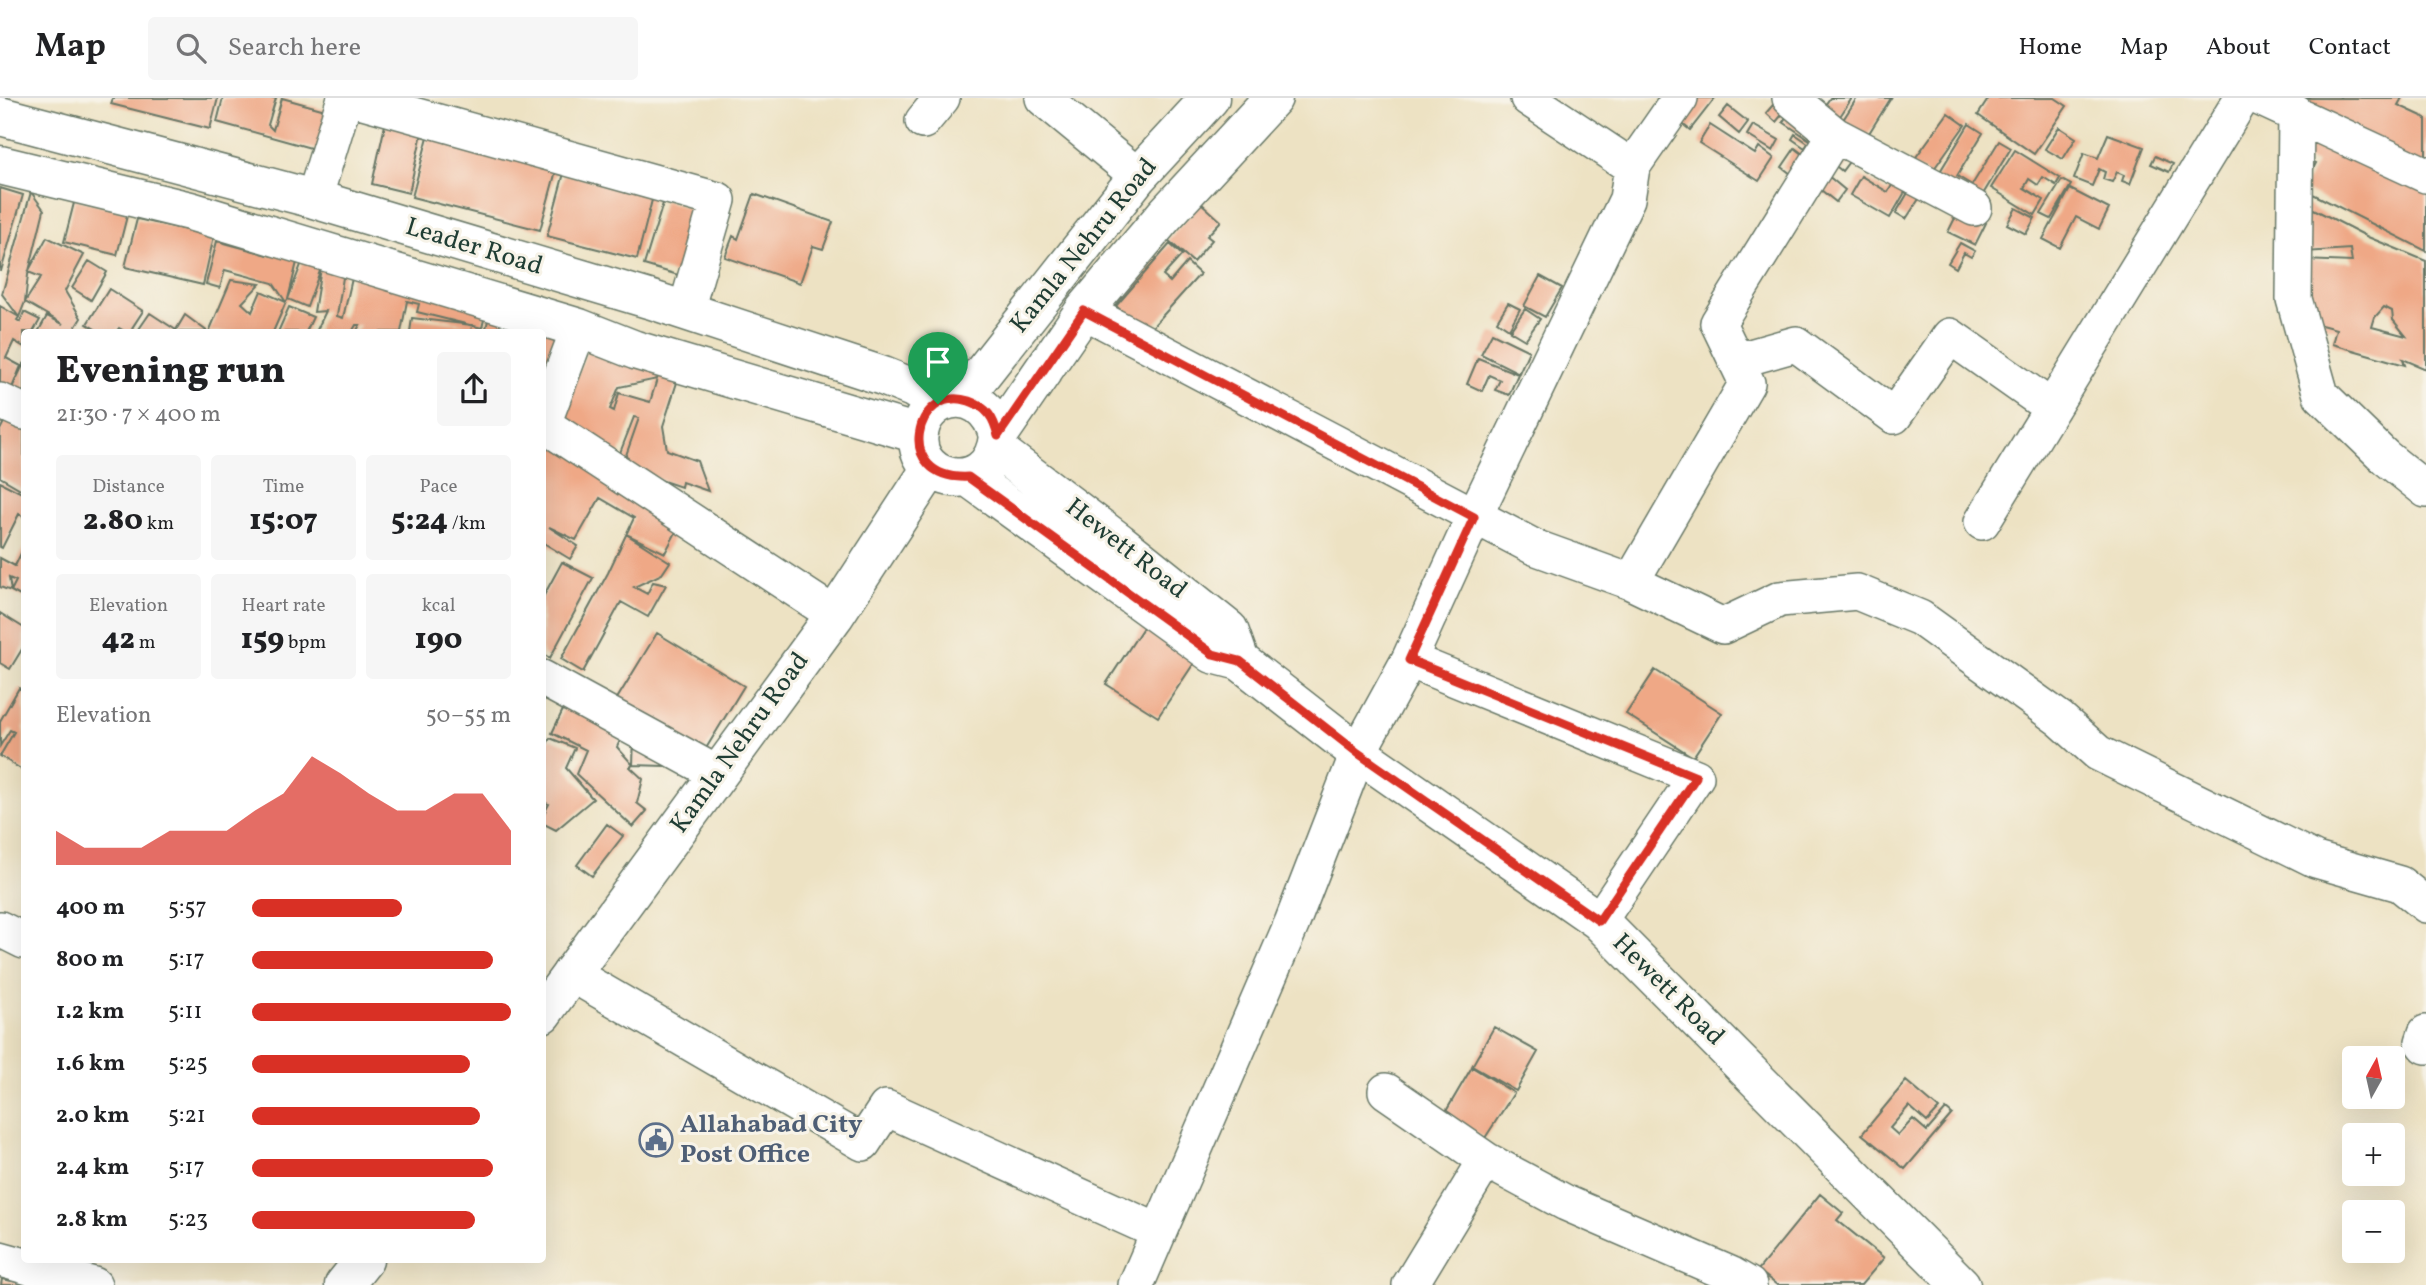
<!DOCTYPE html>
<meta charset="utf-8">
<style>
body{margin:0;font-family:Vollkorn,serif;background:#f6f6f6;color:#202124;height:100vh;display:flex;flex-direction:column;font-size:26px;white-space:nowrap}
*{box-sizing:border-box;margin:0}
p{font-size:23px;color:#757577}
.icon{flex:none;width:38px;height:38px;fill:none;stroke:currentColor;stroke-width:2;stroke-linecap:round;stroke-linejoin:round}
.map{position:relative;flex:1;overflow:hidden}
.panel{position:absolute;left:21px;top:231px;width:525px;height:934px;display:flex;flex-direction:column;background:#fff;border-radius:7px;box-shadow:0 7px 28px #0002}
.panel>*{flex:none}
.needle{width:46px;rotate:8deg}
.buttons{position:absolute;left:2342px;top:948px;display:grid;gap:14px}
.buttons a{display:grid;place-items:center;width:63px;height:63px;border-radius:7px;background:#fff;box-shadow:0 7px 28px #0002;font-size:35px}
.pin{position:absolute;display:grid;place-items:center;width:60px;height:60px;color:#fff;margin:-72px -30px;border-radius:50% 50% 50% 0;rotate:-45deg;box-shadow:0 0 7px #0007}
.pin .icon{rotate:45deg}
.round{display:grid;place-items:center;flex:none;width:74px;height:74px;border-radius:7px;background:#f6f6f6}
.head{display:flex;align-items:center;justify-content:space-between;height:119px;padding:0 35px}
h1{font-size:38px;font-weight:800;line-height:52px}
.stats{display:grid;grid-template-columns:repeat(3,1fr);gap:10px;height:119px;padding:7px 35px}
.stats div{display:grid;align-content:center;border-radius:7px;background:#f6f6f6;text-align:center}
.stats b{font-size:30px;font-weight:800}
.stats small{font-size:19px;font-weight:400}
.stats p{font-size:19px}
.chart{height:196px;padding:14px 35px}
.chart p{display:flex;justify-content:space-between}
.chart svg{width:100%;height:126px;margin-top:7px;fill:#d93025;opacity:.7}
ul{padding:0 35px;list-style:none;font-size:23px}
li{display:grid;grid-template-columns:112px 84px 1fr;align-items:center;height:52px}
li i{height:18px;border-radius:9px;background:#d93025}
header{display:flex;align-items:center;gap:42px;box-sizing:border-box;height:98px;padding:0 35px;background:#fff;border-bottom:2px solid #e0e0e0}
header strong{font-size:33px}
nav{display:flex;gap:38px;margin-inline-start:auto;font-size:24px}
.search{width:490px;height:63px;background:#f6f6f6;display:flex;align-items:center;gap:18px;box-sizing:border-box;padding:0 24px;border-radius:7px;color:#757577;font-size:26px}
.map>svg:first-child{display:block}
.building{fill:#efa886;fill-rule:evenodd}
.lines{fill:none;stroke-linecap:round;stroke-linejoin:round}
.minor-casing{stroke:#677766;stroke-width:38}
.major-casing{stroke:#677766;stroke-width:41}
.minor{stroke:#fff;stroke-width:35}
.major{stroke:#fff;stroke-width:38}
.route-casing{stroke:#fff;stroke-width:14}
.route{stroke:#d93025;stroke-width:9}
.labels{text-anchor:middle;dominant-baseline:central;stroke-width:6;stroke-linejoin:round;paint-order:stroke}
.street-label{font-size:26px;fill:#1f3d34;stroke:#f7f3e8}
.service-label{font-size:26px;font-weight:bold;fill:#4e5e75;stroke:#f7f3e8;text-anchor:start}
</style>
<header>
<strong>Map</strong>
<div class="search"><svg class="icon" aria-label="search" viewBox="0 0 24 24"><circle cx="10" cy="10" r="6"/><path d="M15 15l6 6"/></svg>Search here</div>
<nav><a>Home</a><a>Map</a><a>About</a><a>Contact</a></nav>
</header>
<div class="map">
<svg width="2426" height="1187" viewBox="0 0 2426 1187">
<rect width="100%" height="100%" fill="#f7f3e8"/>
<filter id="ink" filterUnits="userSpaceOnUse"><feTurbulence type="fractalNoise" baseFrequency=".0143" numOctaves="2"/><feDisplacementMap in="SourceGraphic" scale="14" xChannelSelector="R" yChannelSelector="G"/><feConvolveMatrix kernelMatrix="1 2 1 2 8 2 1 2 1" color-interpolation-filters="sRGB"/></filter>
<filter id="wash" filterUnits="userSpaceOnUse"><feTurbulence type="fractalNoise" baseFrequency=".00686" numOctaves="4" result="noise"/><feDisplacementMap in="SourceGraphic" scale="28" xChannelSelector="R" yChannelSelector="G"/><feGaussianBlur stdDeviation="1.57" result="paint"/><feColorMatrix in="noise" values="0 0 0 0 0 0 0 0 0 0 0 0 0 0 0 0 0 1.4 0 .05"/><feComposite in="paint" operator="in"/></filter>
<g filter="url(#wash)">
<rect width="100%" height="100%" fill="#ede2c3"/>
<g id="blocks">
<path class="building" d="M113 0H218L210 31 111 6Z
M223 0H276L268 27 273 32 282 0 336 15 325 54 217 24Z
M1690 0H1715L1690 32 1675 20Z
M1779 0 1790 7 1776 24 1766 15Z
M1830 0H1852L1837 23 1821 13Z
M1857 0H1891L1866 40 1841 25Z
M1989 0H2055L2067 8 2034 56 1978 17Z
M2286 0H2402L2398 7 2426 20V73Z
M1728 8 1748 24 1739 36 1719 19Z
M1790 13 1823 34 1816 46 1783 24Z
M1948 15 1965 27 1929 78 1911 66Z
M1969 26 1983 35 1957 78 1972 87 1999 43 2011 50 1974 111 1933 85Z
M385 27 422 35 409 95 372 86Z
M1710 27 1755 56 1759 49 1774 60 1759 83 1699 45Z
M1753 27 1779 42 1773 53 1747 37Z
M2059 29 2076 40 2063 61 2045 51Z
M429 35 557 69 540 132 412 99Z
M1795 36 1808 45 1805 50 1792 41Z
M2108 36 2144 49 2130 86 2122 83 2124 77 2117 74 2112 84 2103 81 2105 74 2099 71 2092 88 2074 81 2084 55 2098 60Z
M2316 36 2426 91V153L2303 91 2316 65 2305 60Z
M1795 50 1804 57 1791 76 1782 69Z
M2015 52 2060 80 2056 87 2043 79 2038 87 2029 81 2024 90 2044 102 2035 117 1991 90Z
M1857 53 1842 73 1832 65 1839 58Z
M2155 58 2173 66 2169 74 2151 66Z
M1821 72 1845 92 1836 104 1811 84Z
M564 75 653 98 637 161 547 138Z
M1899 75 1912 82 1890 120 1850 97 1861 78 1888 94Z
M2062 82 2071 87 2051 121 2041 116Z
M1915 83 1926 90 1906 121 1896 115Z
M0 90 23 97 1 173H0Z
M2070 91 2109 111 2099 131 2076 119 2060 150 2043 141Z
M31 94 44 112 28 177 25 204 41 179 28 174 47 139 84 157 65 193 81 220 73 233 77 234H38L47 218 63 226 25 204 19 219 2 196Z
M754 96 833 124 823 151 813 148 800 185 725 159 733 138 738 141Z
M75 101 128 114 117 157 64 144Z
M664 102 704 115 685 179 644 167Z
M1201 105 1221 123 1207 138 1212 142 1193 164 1168 142Z
M2302 105 2368 139 2426 163V271L2403 261 2405 267 2332 246 2336 231 2310 224 2304 162 2352 164 2350 151 2305 154ZM2384 209 2392 213 2393 222 2406 238 2372 229 2375 219Z
M2016 110 2035 120 2026 136 2007 126Z
M1959 112 1986 125 1975 147 1948 134Z
M137 121 214 138 203 187 125 169Z
M217 143 272 158 275 149 299 156 288 201 304 159 344 173 337 218 343 220 353 176 487 209 482 230 417 214 419 206 407 203 401 234H356L360 227H356L352 234H316L326 213 314 214 321 170 307 209 288 201 286 204 273 185 225 172 220 190 206 186Z
M1960 145 1975 153 1971 159 1964 155 1956 170 1948 165Z
M1170 146 1182 157 1163 178 1170 184 1187 164 1200 176 1147 235 1116 208Z
M89 163 107 174 91 202 72 190Z
M1540 178 1562 190 1545 219 1524 208Z
M231 182 260 186 242 205 252 214 261 193 286 204 273 234H209Z
M109 191 143 213 132 230 139 234H126L119 230 116 234H100L87 226Z
M1508 205 1520 211 1509 231 1497 223Z
M0 208 19 219 17 222 20 224 24 214 40 222 33 234H24V249L14 243 6 260 21 268 12 290 24 265V307L0 295Z
M289 209 313 219 306 234H278Z
M1525 211 1540 221 1525 242 1510 233Z
M150 215 176 232 175 234H145L139 231Z
M490 215 570 235 558 280 542 275V234H485Z
M185 217 208 234H179L176 232Z
M412 220 472 227 471 234H410Z
M1492 235 1529 253 1519 275 1481 256Z
M593 237 680 275 663 328 667 352 697 363 708 393 682 384 681 389 622 369 639 320 634 319 618 360 555 334ZM657 281 650 304 619 295 614 313 610 311 619 289Z
M1478 260 1518 276 1509 297 1495 292 1500 282 1489 277 1482 293 1467 286Z
M5 322 24 331V393L0 379V332Z
M542 332 683 421 665 455 626 436 670 464 662 476 634 489 647 496 653 484 666 487 648 519 621 504 583 574 561 561 608 475 634 420 600 400 576 442 549 429 578 448 570 461 542 444Z
M0 384 24 396V419L19 416 2 450 0 449Z
M24 449V500L11 493 16 483 9 480 11 493 0 489V460L15 468Z
M562 464 593 480 550 560 542 556V501Z
M0 515 24 530V548L10 571 0 565Z
M1144 528 1196 562 1158 619 1106 586Z
M657 535 744 588 702 657 615 604Z
M1655 572 1722 615 1693 659 1626 616Z
M19 590 24 593V673L0 658 14 634 10 632 0 648V623Z
M569 599 627 627 617 649 633 667 630 669 643 681 637 705 647 713 633 729 576 676 586 652 552 635Z
M634 638 666 651 665 668 633 667Z
M550 640 575 650 566 670 593 701 556 732 542 725V719L549 706 542 704V656Z
M607 726 623 738 592 778 577 767Z
M1494 929 1538 954 1516 993 1472 968Z
M1472 969 1514 995 1485 1040 1445 1015Z
M1906 983 1939 1011 1927 1024 1909 1008 1890 1030 1898 1037 1913 1021 1927 1033 1946 1011 1952 1016 1905 1071 1862 1036Z
M1820 1096 1843 1115 1837 1122 1884 1160 1861 1187H1777L1758 1172Z
M2 1181 28 1186V1187H1Z"/>
</g>
</g>
<g filter="url(#ink)">
<use href="#blocks" fill-opacity="0" stroke="#677766" stroke-width="2"/>
<g class="lines">
<defs>
<path id="minor" d="M352 0 718 102 686 212
M1043 0 1138 78
M1528 0 1632 69
M1790 0 1835 37
M2260 0 2426 77
M2296 15 2294 201 2321 297 2385 359 2426 392
M923 23 942 0
M314 101 345 0
M1084 213 1534 449 1631 484 1723 528 1780 501 1857 494 1920 520 2060 621 2098 655 2316 762 2400 786 2426 807
M579 230 543 326 835 517
M1736 263 1796 246 1894 318 1950 238 2052 310
M0 303 24 314
M1982 424 2242 0
M1631 484 1747 285 1718 225 1835 37 1974 110
M1409 562 1696 679 1599 823
M542 580 718 676
M0 831 24 843
M570 875 863 1045 886 1010 1159 1134
M2426 935 2423 944 2426 948
M1386 993 1486 1062 1566 1105 1730 1176 1749 1187
M0 1161 94 1187
M1136 1187 1292 825 1358 655 1409 562 1474 419 1627 101 1632 69 1680 0
M1410 1187 1486 1062"/>
<path id="major" d="M0 18 314 101 652 202 883 278 913 290 938 306
M0 67 190 113 579 230 635 252 918 336
M962 301 1138 78 1210 0
M998 338C992 312 970 293 942 304 933 308 924 317 921 327 902 382 991 406 998 338L1084 213 1164 118 1273 0
M997 352 1119 444 1229 532 1240 563
M968 379 1213 556 1240 563 1358 655 1599 823 1961 1187
M542 916 835 517 931 370
M344 1187 364 1162"/>
</defs>
<use href="#minor" class="minor-casing"/>
<use href="#major" class="major-casing"/>
<use href="#minor" class="minor"/>
<use href="#major" class="major"/>
</g>
</g>
<g class="lines" filter="url(#ink)">
<defs>
<path id="route" d="M1084 213 1474 419 1409 562 1696 679 1599 823 1358 655 1240 563 1213 556 968 379C892 383 914 285 969 303 987 309 994 320 998 338Z"/>
</defs>
<use href="#route" class="route-casing"/>
<use href="#route" class="route"/>
</g>
<defs>
<symbol id="civic-ring" viewBox="-11 -11 22 22"><circle r="9.5" fill="#f7f3e8" stroke="#5c6f8a" stroke-width="1.5"/><path d="M-.6-6.5H3V-4.5H.6V-3L4-1V1h2V6H-6V1h2V-1L-.6-3ZM-1.2 2.5V6h2.4V2.5Z" fill="#5c6f8a"/></symbol>
</defs>
<g fill-rule="evenodd">
<use href="#civic-ring" x="637" y="1023" width="38" height="38"/>
</g>
<g class="labels">
<g class="street-label">
<text transform="translate(1084 148) rotate(-51)">Kamla Nehru Road</text>
<text transform="translate(474 149) rotate(17)">Leader Road</text>
<text transform="translate(1126 451) rotate(38)">Hewett Road</text>
<text transform="translate(740 645) rotate(-54)">Kamla Nehru Road</text>
<text transform="translate(1668 892) rotate(45)">Hewett Road</text>
</g>
<g class="service-label">
<text x="680" y="1027">Allahabad City<tspan x="680" dy="30">Post Office</tspan></text>
</g>
</g>
</svg>
<div class="buttons">
<a><svg class="needle" viewBox="-14 -14 28 28"><path d="M0-13l5 13h-10z" fill="#e53935"/><path d="M0 13l5-13h-10z" fill="#757577"/></svg></a>
<a>+</a>
<a>−</a>
</div>
<div class="pin" style="left:938px;top:306px;background:#1e9e55"><svg class="icon" aria-label="arrive" viewBox="0 0 24 24"><path d="M6 21V4h12l-3 4 3 4H6"/></svg></div>
<section class="panel">
<div class="head"><div><h1>Evening run</h1><p>21:30 · 7 × 400 m</p></div><a class="round"><svg class="icon" aria-label="share" viewBox="0 0 24 24"><path d="M12 15V3M7 8l5-5 5 5M5 13v7h14v-7"/></svg></a></div>
<div class="stats">
<div><p>Distance</p><b>2.80<small> km</small></b></div>
<div><p>Time</p><b>15:07</b></div>
<div><p>Pace</p><b>5:24<small> /km</small></b></div>
</div>
<div class="stats">
<div><p>Elevation</p><b>42<small> m</small></b></div>
<div><p>Heart rate</p><b>159<small> bpm</small></b></div>
<div><p>kcal</p><b>190</b></div>
</div>
<div class="chart"><p><span>Elevation</span>50–55 m</p>
<svg viewBox="0 0 160 44" preserveAspectRatio="none"><path d="M0 44V32L10 38L20 38L30 38L40 32L50 32L60 32L70 25L80 19L90 6L100 12L110 19L120 25L130 25L140 19L150 19L160 32V44z"/></svg>
</div>
<ul>
<li><b>400 m</b>5:57<i style="width:58%"></i></li>
<li><b>800 m</b>5:17<i style="width:93%"></i></li>
<li><b>1.2 km</b>5:11<i style="width:100%"></i></li>
<li><b>1.6 km</b>5:25<i style="width:84%"></i></li>
<li><b>2.0 km</b>5:21<i style="width:88%"></i></li>
<li><b>2.4 km</b>5:17<i style="width:93%"></i></li>
<li><b>2.8 km</b>5:23<i style="width:86%"></i></li>
</ul>
</section>
</div>
